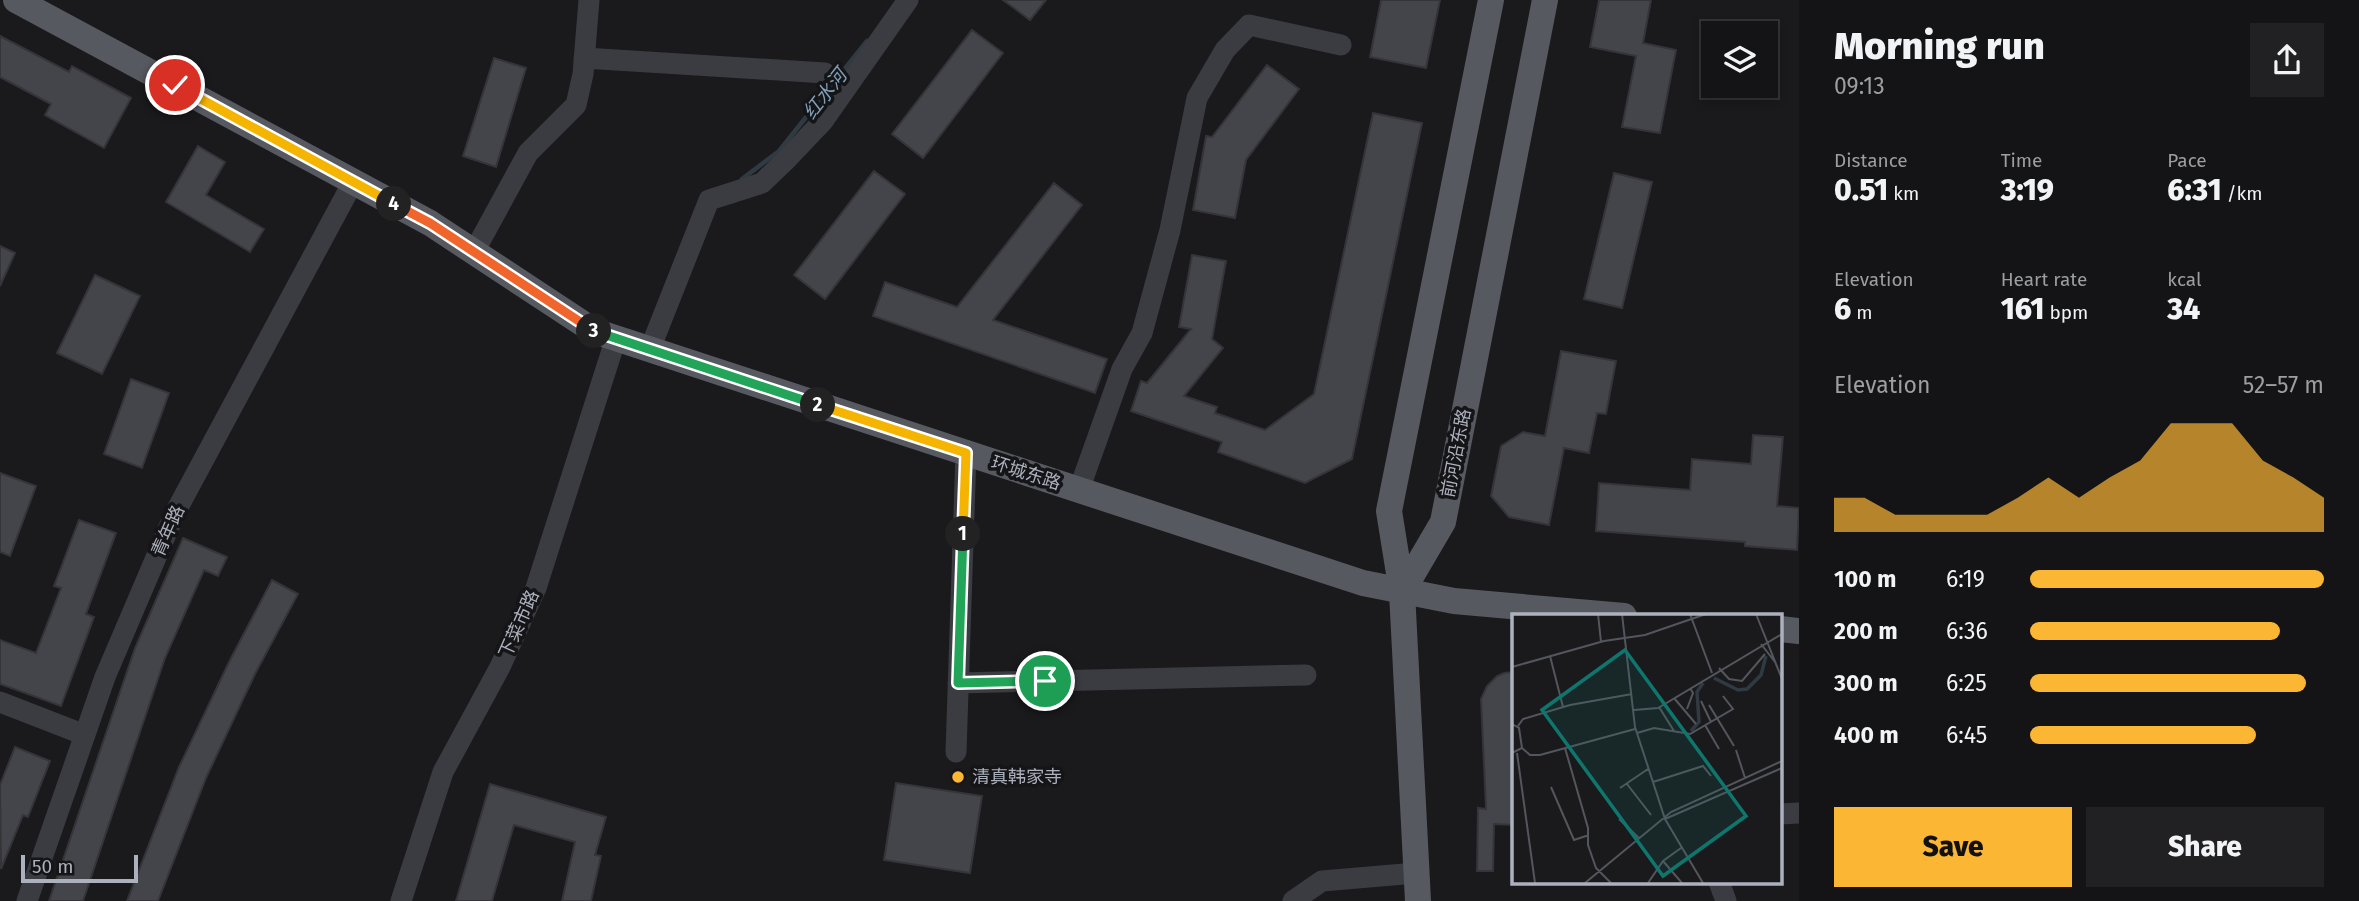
<!DOCTYPE html>
<meta charset="utf-8">
<style>
body{margin:0;font-family:"Fira Sans","Noto Sans SC",sans-serif;background:#212123;color:#f1f3f6;height:100vh;display:flex;flex-direction:column;font-size:26px;white-space:nowrap}
*{box-sizing:border-box;margin:0}
p{font-size:23px;color:#9d9ea1}
.icon{flex:none;width:38px;height:38px;fill:none;stroke:currentColor;stroke-width:2;stroke-linecap:round;stroke-linejoin:round}
.map{position:relative;flex:1;overflow:hidden}
.panel{display:flex;flex-direction:column;background:#141416;width:560px}
.panel>*{flex:none}
.tools{position:absolute;left:1701px;top:21px;display:grid;gap:14px}
.tools a{display:grid;place-items:center;width:77px;height:77px;border-radius:0px;background:#141416;box-shadow:0 4px 10px #0003,0 0 0 2px #333335;font-size:35px}
.scale{position:absolute;left:21px;bottom:18px;width:117px;box-sizing:border-box;padding-left:7px;border:4px solid #acb1bd;border-top:0;font-size:19px;line-height:24px;white-space:nowrap;color:#acb1bd;-webkit-text-stroke:5px #151518;paint-order:stroke}
.pin{position:absolute;display:grid;place-items:center;width:60px;height:60px;color:#fff;margin:-30px;border:4px solid #fff;border-radius:50%;box-shadow:0 2px 7px #0007}
.km{position:absolute;width:35px;height:35px;margin:-18px;border-radius:50%;background:#222;color:#fff;font-size:19px;line-height:35px;text-align:center}
.round{display:grid;place-items:center;flex:none;width:74px;height:74px;border-radius:0px;background:#212123}
.head{display:flex;align-items:center;justify-content:space-between;height:119px;padding:0 35px}
h1{font-size:38px;font-weight:800;line-height:52px}
.stats{display:grid;grid-template-columns:repeat(3,1fr);gap:10px;height:119px;padding:7px 35px}
.stats div{display:grid;align-content:center}
.stats b{font-size:30px;font-weight:800}
.stats small{font-size:19px;font-weight:400}
.stats p{font-size:19px}
.chart{height:196px;padding:14px 35px}
.chart p{display:flex;justify-content:space-between}
.chart svg{width:100%;height:126px;margin-top:7px;fill:#fbb634;opacity:.7}
.cta{display:flex;gap:14px;margin-top:auto;padding:14px 35px}
.cta a{flex:1;height:80px;border-radius:0px;background:#fbb634;color:#111;font-size:28px;font-weight:800;line-height:80px;text-align:center}
.cta a+a{background:#212123;color:#f1f3f6}
ul{padding:0 35px;list-style:none;font-size:23px}
li{display:grid;grid-template-columns:112px 84px 1fr;align-items:center;height:52px}
li i{height:18px;border-radius:9px;background:#fbb634}
main{display:flex;flex:1;min-height:0}
.map>svg:first-child{display:block}
.lines{fill:none;stroke-linecap:round;stroke-linejoin:round}
.stream{stroke:#2f3a42;stroke-width:4.5}
.building{fill:#44454a;stroke:#343439;stroke-width:2}
.minor{stroke:#3b3c42;stroke-width:21}
.major{stroke:#575961;stroke-width:26}
.split-1-casing{stroke:#fff;stroke-width:14}
.split-2-casing{stroke:#fff;stroke-width:14}
.split-3-casing{stroke:#fff;stroke-width:14}
.split-4-casing{stroke:#fff;stroke-width:14}
.split-5-casing{stroke:#fff;stroke-width:14}
.split-1{stroke:#22a559;stroke-width:9}
.split-2{stroke:#f5b400;stroke-width:9}
.split-3{stroke:#22a559;stroke-width:9}
.split-4{stroke:#f0652b;stroke-width:9}
.split-5{stroke:#f5b400;stroke-width:9}
.poi-dot{fill:#fbb634;stroke:#151518;stroke-width:2.5}
.labels{text-anchor:middle;dominant-baseline:central;stroke-width:7;stroke-linejoin:round;paint-order:stroke}
.street-label{font-size:18px;fill:#acb1bd;stroke:#151518}
.poi-label{font-size:18px;fill:#acb1bd;stroke:#151518;text-anchor:start}
.water-label{font-size:19px;font-style:italic;fill:#82a0b9;stroke:#151518}
.inset-river{fill:none;stroke:#2f3a42;stroke-width:3.5}
.inset-road{fill:none;stroke:#54565d;stroke-width:2}
.view{fill:#0f766e;fill-opacity:0.15;stroke:#0f766e;stroke-width:3.5}
.inset-edge{fill:none;stroke:#acb1bd;stroke-width:3.5}
</style>
<main>
<div class="map">
<svg width="1799" height="901" viewBox="0 0 1799 901">
<rect width="100%" height="100%" fill="#1a1a1d"/>
<g class="lines">
<path class="stream" d="M742 179 779 151 867 41"/>
</g>
<path class="building" d="M1003 0H1046L1030 20Z
M1381 0H1440L1426 68 1370 57Z
M1599 0H1651L1643 43 1676 50 1660 133 1622 127 1636 56 1590 47Z
M972 30 1003 53 923 158 892 134Z
M0 36 69 72 72 66 131 98 104 148 45 115 51 104 0 77Z
M494 58 526 68 496 167 463 156Z
M1267 65 1299 89 1246 160 1235 218 1193 210 1206 136 1212 137Z
M1373 113 1422 123 1352 459 1305 483 1218 452 1222 442 1131 411 1141 381 1147 383 1191 329 1179 327 1192 255 1226 261 1212 339 1223 348 1184 396 1217 407 1215 413 1265 430 1314 394Z
M198 146 225 162 206 195 264 229 250 252 166 202Z
M874 171 905 194 825 299 794 275Z
M1614 173 1652 182 1622 308 1584 299Z
M1054 183 1082 205 993 320 1107 359 1095 393 873 316 885 282 957 307Z
M0 246 15 253 0 286Z
M95 275 140 296 102 374 57 353Z
M1561 351 1616 361 1606 414 1597 413 1589 453 1564 448 1549 525 1509 517 1491 496 1501 446 1523 432 1545 436Z
M131 379 169 393 142 468 104 454Z
M1753 435 1783 437 1777 506 1799 508 1797 550 1745 546V542L1596 531 1599 483 1690 490 1692 459 1751 464Z
M0 473 36 486 10 556 0 552Z
M79 520 116 533 86 614 94 617 61 706 0 684V640L36 653 61 588 54 586Z
M183 538 227 557 218 576 204 570 165 658 83 901H49L135 648Z
M272 580 298 594 255 674 206 778 158 901H127L179 767 229 662Z
M1514 672V825L1494 824 1493 871H1477L1478 808 1486 809 1481 699 1487 686 1497 676 1504 673Z
M15 747 50 761 28 817 23 815 1 869 0 785Z
M896 783 982 796 970 873 884 860Z
M490 784 606 817 595 855 601 856 591 901H562L575 842 514 825 492 901H456Z"/>
<g class="lines">
<path class="minor" d="M584 58 825 73
M474 252 528 153 576 105 583 74 589 0
M650 349 709 200 762 183 785 161 823 121 908 0
M1079 490 1122 369 1142 333 1170 230 1197 98 1225 50 1249 25 1341 45
M958 683 1306 675
M0 702 85 735
M956 752 966 453
M1780 814 1799 813
M1719 882 1726 901
M27 901 105 677 175 513 353 182
M401 901 443 772 500 667 536 588 616 338
M1293 901 1322 881 1416 873"/>
<path class="major" d="M16 0 430 223 594 331 1363 583 1454 601 1624 616
M1402 592 1443 522 1545 0
M1780 629 1799 631
M1418 901 1402 592 1389 511 1491 0"/>
</g>
<g class="lines">
<defs>
<path id="split-1" d="M963 534 958 683 1045 681"/>
<path id="split-2" d="M818 405 966 453 963 534"/>
<path id="split-3" d="M594 331 818 405"/>
<path id="split-4" d="M394 204 430 223 594 331"/>
<path id="split-5" d="M175 85 394 204"/>
</defs>
<use href="#split-1" class="split-1-casing"/>
<use href="#split-2" class="split-2-casing"/>
<use href="#split-3" class="split-3-casing"/>
<use href="#split-4" class="split-4-casing"/>
<use href="#split-5" class="split-5-casing"/>
<use href="#split-1" class="split-1"/>
<use href="#split-2" class="split-2"/>
<use href="#split-3" class="split-3"/>
<use href="#split-4" class="split-4"/>
<use href="#split-5" class="split-5"/>
</g>
<circle class="poi-dot" cx="958" cy="777" r="7"/>
<g class="labels">
<g class="street-label">
<text transform="translate(1456 453) rotate(-79)">前河沿东路</text>
<text transform="translate(1026 473) rotate(18)">环城东路</text>
<text transform="translate(168 531) rotate(-66)">青年路</text>
<text transform="translate(519 624) rotate(-66)">下菜市路</text>
</g>
<g class="poi-label">
<text x="972" y="777">清真韩家寺</text>
</g>
<g class="water-label">
<text transform="translate(825 94) rotate(-52)">红水河</text>
</g>
</g>
<g transform="translate(1512 614)">
<rect width="270" height="270" fill="#1a1a1d"/>
<path class="inset-river" d="M202 64 226 76 235 75 249 61 254 42M179 117 187 108 185 78 191 69"/>
<path class="inset-road" d="M86 0 89 28M110 0 123 113 153 205 191 269M178 0 200 59M244 0 270 65M249 30 263 48M38 42 51 93M0 53 92 27 133 21 194 0M207 54 217 65 230 67 253 40M162 84 184 110M189 87 199 108M197 91 222 132M147 93 162 117M175 95 181 79 178 74M122 96 146 94 270 20M0 110 7 114 10 134 0 139M193 111 207 135M6 112 11 105 58 91 120 80M125 119 142 114 178 120 221 95 211 82M10 134 18 141H28L123 115M53 134 76 214V231L84 254 99 269M224 136 233 164M5 139 23 269M141 168 191 152 199 162M115 170 139 201M39 173 62 226 77 221M108 174 136 155M107 205 127 224M153 205 270 154M151 247 170 269M73 269 159 198 270 147M136 269 151 247 169 234"/>
<path class="view" d="M113 36 234 202 151 262 30 96Z"/>
<rect width="270" height="270" class="inset-edge"/>
</g>
</svg>
<div class="tools">
<a><svg class="icon" aria-label="layers" viewBox="0 0 24 24"><path d="M12 4l9 5-9 5-9-5zM3 14l9 5 9-5"/></svg></a>
</div>
<div class="scale">50 m</div>
<div class="pin" style="left:1045px;top:681px;background:#1e9e55"><svg class="icon" aria-label="arrive" viewBox="0 0 24 24"><path d="M6 21V4h12l-3 4 3 4H6"/></svg></div>
<div class="pin" style="left:175px;top:85px;background:#d93025"><svg class="icon" aria-label="check" viewBox="0 0 24 24"><path d="M5 12l5 5 9-10"/></svg></div>
<b class="km" style="left:963px;top:534px">1</b>
<b class="km" style="left:818px;top:405px">2</b>
<b class="km" style="left:594px;top:331px">3</b>
<b class="km" style="left:394px;top:204px">4</b>
</div>
<section class="panel">
<div class="head"><div><h1>Morning run</h1><p>09:13</p></div><a class="round"><svg class="icon" aria-label="share" viewBox="0 0 24 24"><path d="M12 15V3M7 8l5-5 5 5M5 13v7h14v-7"/></svg></a></div>
<div class="stats">
<div><p>Distance</p><b>0.51<small> km</small></b></div>
<div><p>Time</p><b>3:19</b></div>
<div><p>Pace</p><b>6:31<small> /km</small></b></div>
</div>
<div class="stats">
<div><p>Elevation</p><b>6<small> m</small></b></div>
<div><p>Heart rate</p><b>161<small> bpm</small></b></div>
<div><p>kcal</p><b>34</b></div>
</div>
<div class="chart"><p><span>Elevation</span>52–57 m</p>
<svg viewBox="0 0 160 44" preserveAspectRatio="none"><path d="M0 44V32L10 32L20 38L30 38L40 38L50 38L60 32L70 25L80 32L90 25L100 19L110 6L120 6L130 6L140 19L150 25L160 32V44z"/></svg>
</div>
<ul>
<li><b>100 m</b>6:19<i style="width:100%"></i></li>
<li><b>200 m</b>6:36<i style="width:85%"></i></li>
<li><b>300 m</b>6:25<i style="width:94%"></i></li>
<li><b>400 m</b>6:45<i style="width:77%"></i></li>
</ul>
<div class="cta"><a>Save</a><a>Share</a></div>
</section>
</main>
